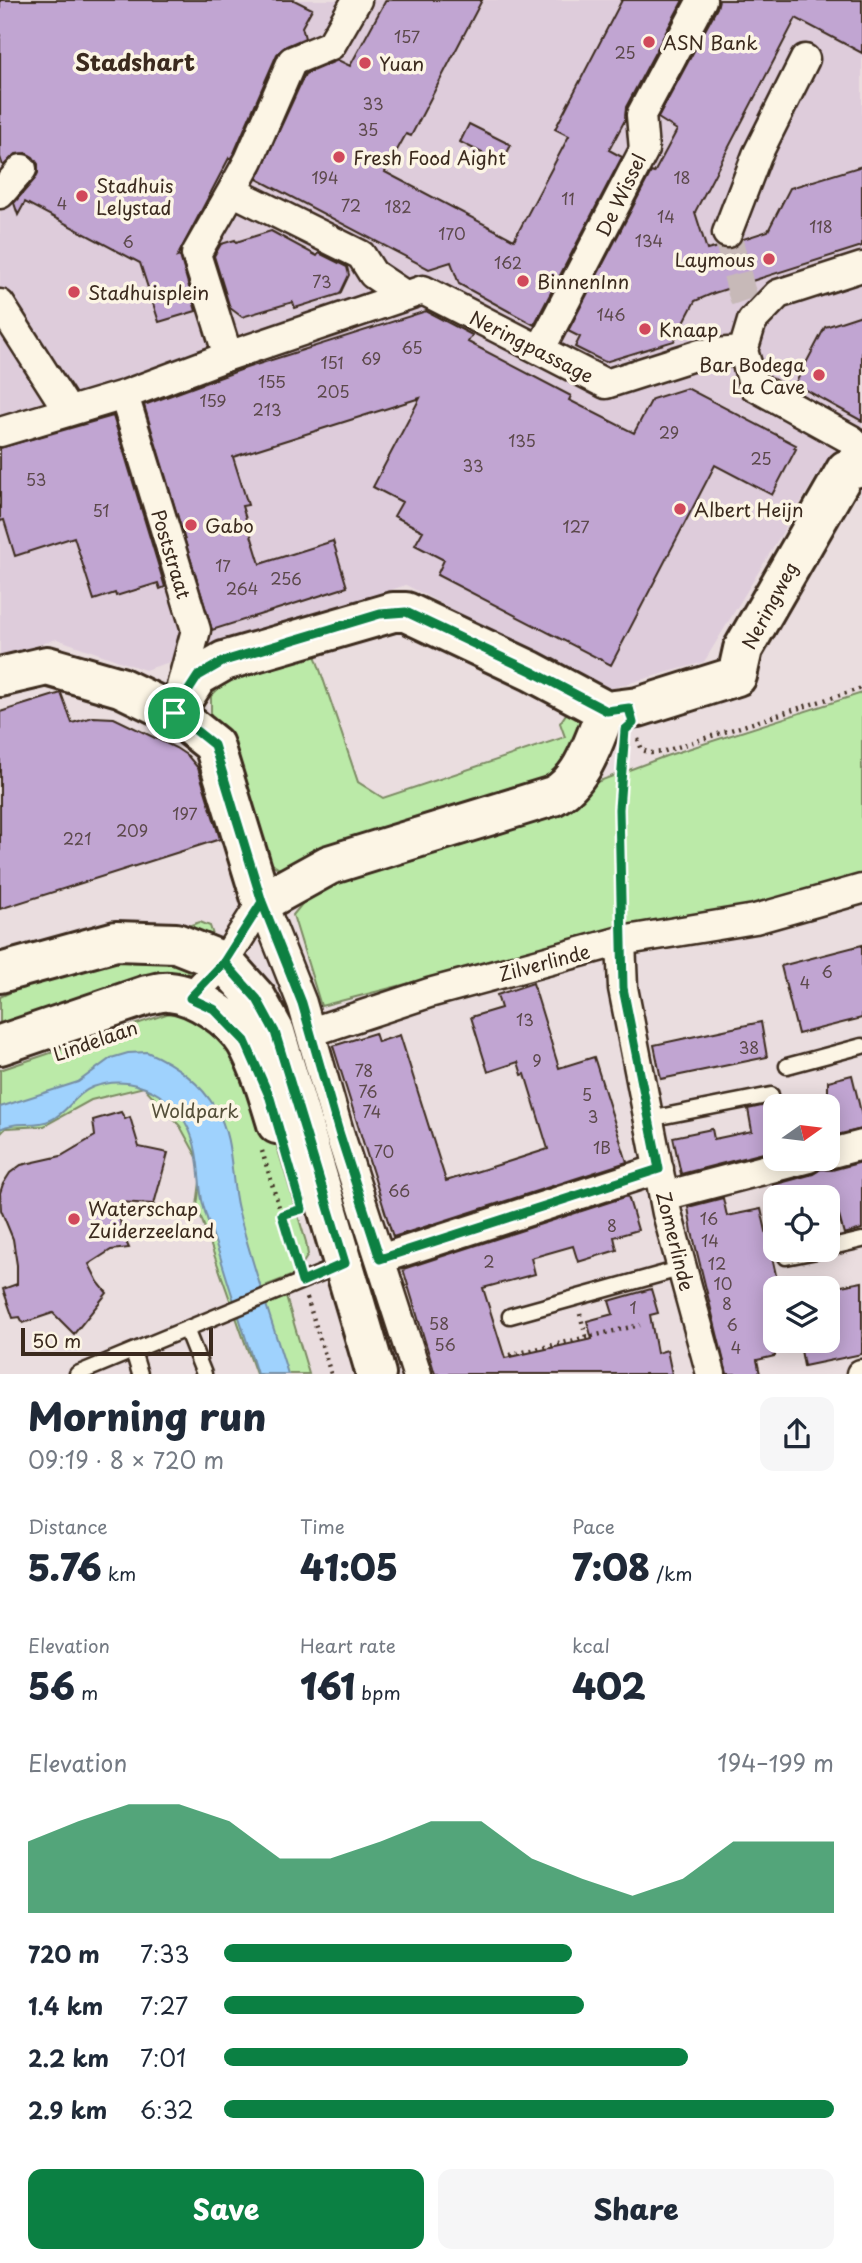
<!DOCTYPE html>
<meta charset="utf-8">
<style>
body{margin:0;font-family:"Playpen Sans",sans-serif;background:#f6f6f7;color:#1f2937;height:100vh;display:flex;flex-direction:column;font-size:26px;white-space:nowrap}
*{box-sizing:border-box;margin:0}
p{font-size:23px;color:#747a83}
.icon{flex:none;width:38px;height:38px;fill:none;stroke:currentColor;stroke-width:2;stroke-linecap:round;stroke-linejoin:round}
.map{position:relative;height:1374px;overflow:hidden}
.side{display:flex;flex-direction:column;background:#fff;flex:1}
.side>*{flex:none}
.needle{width:46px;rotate:76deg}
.fabs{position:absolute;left:763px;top:1094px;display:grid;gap:14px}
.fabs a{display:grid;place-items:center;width:77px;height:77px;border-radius:14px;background:#fff;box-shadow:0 4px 18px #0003;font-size:35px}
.scale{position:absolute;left:21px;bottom:18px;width:192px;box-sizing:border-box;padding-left:7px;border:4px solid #3b2a1e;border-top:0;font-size:19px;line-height:24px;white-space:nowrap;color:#3b2a1e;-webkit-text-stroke:5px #fcf5e5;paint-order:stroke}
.pin{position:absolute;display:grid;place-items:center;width:60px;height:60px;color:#fff;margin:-30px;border:4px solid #fff;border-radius:50%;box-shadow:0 2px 7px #0007}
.round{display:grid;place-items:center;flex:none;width:74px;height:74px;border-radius:14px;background:#f6f6f7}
.overview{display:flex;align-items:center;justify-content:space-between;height:119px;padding:0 28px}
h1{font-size:38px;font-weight:800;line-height:52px}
.metrics{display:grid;grid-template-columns:repeat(3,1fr);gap:10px;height:119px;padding:7px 28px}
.metrics div{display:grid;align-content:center}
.metrics b{font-size:35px;font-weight:800}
.metrics small{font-size:19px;font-weight:400}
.metrics p{font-size:19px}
.chart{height:196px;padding:14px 28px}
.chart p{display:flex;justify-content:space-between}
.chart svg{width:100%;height:126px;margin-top:7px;fill:#0b8043;opacity:.7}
.primary-button{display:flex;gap:14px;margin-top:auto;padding:14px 28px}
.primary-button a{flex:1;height:80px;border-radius:14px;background:#0b8043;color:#fff;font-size:28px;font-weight:800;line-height:80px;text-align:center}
.primary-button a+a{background:#f6f6f7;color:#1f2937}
ul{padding:0 28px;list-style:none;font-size:23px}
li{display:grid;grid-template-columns:112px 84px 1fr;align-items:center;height:52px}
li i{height:18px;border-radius:9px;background:#0b8043}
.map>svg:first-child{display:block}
.built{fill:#deccdb}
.green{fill:#bbeaa8;stroke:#7b8a63;stroke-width:2}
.water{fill:#9fd2fd;stroke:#778fa4;stroke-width:2}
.building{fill:#c1a5d2;stroke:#3b2a1e;stroke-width:2}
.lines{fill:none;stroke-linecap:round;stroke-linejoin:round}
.street-tunnel{stroke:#c7b9b8;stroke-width:28;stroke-dasharray:28 14;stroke-linecap:butt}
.lane-casing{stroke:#3b2a1e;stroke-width:19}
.street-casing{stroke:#3b2a1e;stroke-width:33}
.secondary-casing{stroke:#3b2a1e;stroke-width:44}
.path{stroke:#3b2a1e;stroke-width:4.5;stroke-dasharray:2 5;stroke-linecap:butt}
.lane{stroke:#fcf5e5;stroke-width:14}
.street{stroke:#fcf5e5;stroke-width:28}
.secondary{stroke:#fcf5e5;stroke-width:38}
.route-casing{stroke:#fff;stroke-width:14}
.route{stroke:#0b8043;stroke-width:9}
.poi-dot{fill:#d1495b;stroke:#fcf5e5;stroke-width:2.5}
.labels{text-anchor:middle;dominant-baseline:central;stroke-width:7;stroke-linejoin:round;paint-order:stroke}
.number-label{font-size:16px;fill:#5c494b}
.poi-label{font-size:19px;fill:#3b2a1e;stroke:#fcf5e5;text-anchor:start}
.street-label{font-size:19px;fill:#3b2a1e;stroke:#fcf5e5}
.park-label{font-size:19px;fill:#55503a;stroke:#fcf5e5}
.quarter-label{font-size:23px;font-weight:bold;fill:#3b2a1e;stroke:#fcf5e5}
</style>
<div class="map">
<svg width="862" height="1374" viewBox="0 0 862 1374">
<rect width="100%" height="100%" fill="#eadddf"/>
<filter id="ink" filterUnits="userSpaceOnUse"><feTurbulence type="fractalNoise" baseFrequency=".0143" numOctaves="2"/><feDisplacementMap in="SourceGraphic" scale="14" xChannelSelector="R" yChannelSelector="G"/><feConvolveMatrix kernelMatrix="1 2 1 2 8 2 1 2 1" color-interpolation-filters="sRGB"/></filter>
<g filter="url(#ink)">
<path class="built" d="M0 0H862V451L825 462 704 662 605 690 406 585 145 670 57 639 0 657Z"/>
<path class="green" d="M314 652 358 782 383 798 565 737 560 723 572 705C596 730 570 758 557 783L292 869 278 868 266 860 211 720V696L226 681Z
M862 693V874L755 905 627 927 321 1006 293 915 319 883 387 861 666 756Z
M200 922 210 926 222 962 0 1036V997L80 960Z
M220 996 246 1044 306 1242 308 1255 296 1274 267 1285 273 1302 286 1297 309 1374H256L197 1206 202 1166 180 1126 144 1087 91 1100 44 1126 6 1128 0 1134V1070Z"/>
<path class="water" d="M147 1052C175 1064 200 1082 216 1109 234 1138 230 1177 238 1209 252 1264 271 1319 288 1374H257C245 1335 232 1296 220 1256 214 1238 206 1219 202 1200 198 1179 200 1158 192 1137 178 1097 134 1072 93 1087 75 1094 68 1112 51 1120 34 1128 17 1120 0 1129V1107L78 1082 111 1058 128 1053Z"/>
<path class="building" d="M0 0H294L312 9 302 27 305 38 286 46 277 54 234 153 230 159 229 158 177 257 180 256 196 311 159 322 140 263 25 202 18 215 14 203 35 179 38 173V164L33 157 26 153 16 154 3 166 0 157Z
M386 0H482L411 136 406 134 385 172 514 240 569 136 555 129 622 0H683L626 107 625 120 609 150 622 157 534 325 459 284 451 262 429 269 257 179 305 74 338 60 350 66Z
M719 0H862V53L796 18 695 212 707 250 718 247 730 249 738 245 743 239 768 231 790 188 862 166V246L714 293 695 301 674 341 605 362 575 347 580 337 568 331 651 172 654 173 677 130 658 118 717 8Z
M469 124 511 145 502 163 460 142Z
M271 231 317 256 319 253 347 267 349 275 340 294 295 308 293 302 242 317 230 308 214 256 221 244 235 240 236 242Z
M426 311 472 335 468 342 571 396 569 400 634 433 652 399 687 388 796 445 794 448 796 449 772 495 715 465 611 665 437 575 444 560 415 545 423 531 394 516 402 502 373 487 420 398 233 457 248 505 242 506 260 564 333 541 347 587 212 630 144 405 246 368Z
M862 315V421L795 384 825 327Z
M113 416 165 587 160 589 158 583 116 596 115 593 94 600 74 537 15 556 4 520 0 521V448Z
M61 693 72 723 93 717 114 718 176 748 188 756 198 768 220 839 0 909V712Z
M862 945V1018L798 1034 781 966Z
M533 983 559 1068 594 1057 627 1162 393 1237 333 1046 375 1033 378 1042 400 1035 446 1181 498 1165 548 1149 525 1074 522 1075 518 1062 488 1072 471 1017 501 1008 497 995Z
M761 1022 767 1057 661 1079 654 1045Z
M852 1075 862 1116V1129L828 1137V1081Z
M775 1103V1150L681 1174 673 1137 712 1129 714 1139 752 1131 748 1109Z
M121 1112 125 1119 130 1117 139 1147 168 1153 154 1204 119 1202 121 1231 129 1248 111 1250 89 1264 98 1282 107 1293 74 1334 53 1313 23 1323 20 1317 13 1318 3 1289 17 1284V1265L13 1239 1 1210 0 1193 3 1184 10 1173 21 1165 61 1156 95 1136 93 1120Z
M862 1162V1229L844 1234 836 1205 828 1207V1197H776L773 1185 813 1174 821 1169 832 1170Z
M628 1196 638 1230 614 1237 617 1250 578 1262 573 1246 531 1258 535 1274 483 1288 505 1358 592 1339 587 1321 613 1314 609 1301 651 1289 658 1313 650 1315 657 1353 667 1350 672 1374H435L403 1269Z
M723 1198 727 1216 761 1209 779 1288H775V1356L757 1360 760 1374H727L692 1232 688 1207Z
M862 1282V1354L804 1366 799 1340H828V1326L839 1324 831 1288Z"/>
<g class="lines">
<path class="street-tunnel" d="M727 233 741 290 752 321"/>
<defs>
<path id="lane" d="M787 1066 862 1046
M649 1119 771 1095
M828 1248 862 1240
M786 1257 822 1250
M510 1316 683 1268
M186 1329 204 1374
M133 1351 140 1374
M77 1374 341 1265"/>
<path id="street" d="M232 191 249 160 292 61 331 45 357 0
M0 194 22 169
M727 233 757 155 805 59
M862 267 778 294 752 321 743 351 754 386 852 440 862 460
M0 304 62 401 65 412
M540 350 644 150 641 115 702 0
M228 356 196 254 232 191 361 255 373 274 406 296
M124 395 196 630 179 694
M0 432 124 395 228 356 423 290 606 384 700 354 743 351
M262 902 302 1003 339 1132 417 1374
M621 941 623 988 667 1213 711 1374
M190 998 224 962 262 902
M311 1032 429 993 621 941 755 919 862 889
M828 1154 862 1145
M664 1196 809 1158
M380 1259 659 1169
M861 1374H862"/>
<path id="secondary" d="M0 677 47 666 120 687 174 713 214 745 262 902 329 865 553 796C583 781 594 740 606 711
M174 713 198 676 224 661 393 612H406L531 671 606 711 638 707 737 676 743 649 846 470 862 466
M0 973 116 941 176 943 224 962 257 999 275 1032 376 1374
M0 1045 147 995C154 994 162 991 169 992 196 994 232 1019 246 1042 260 1066 269 1097 277 1124"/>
</defs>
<use href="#lane" class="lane-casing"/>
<use href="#street" class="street-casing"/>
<use href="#secondary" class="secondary-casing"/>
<path class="path" d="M638 739 642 750 651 753 662 752 862 688
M620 915 619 809 622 762
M262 1151 296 1263
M307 1298 331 1374
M580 1314 586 1337
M510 1355 640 1325"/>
<use href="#lane" class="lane"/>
<use href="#street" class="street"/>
<use href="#secondary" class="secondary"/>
</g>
</g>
<g class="lines" filter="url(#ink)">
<defs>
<path id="route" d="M174 713 214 745 262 902 224 962 190 998 214 1009 245 1041 270 1098 302 1209 282 1215 302 1282 345 1263 275 1032 257 999 224 962 262 902 302 1003 339 1132 380 1259 659 1169 623 988 619 809 625 730 633 723 629 708 607 711 531 671 406 612 380 614 224 661 198 676 174 713"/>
</defs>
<use href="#route" class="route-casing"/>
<use href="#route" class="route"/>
</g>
<g class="poi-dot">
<circle cx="649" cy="42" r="7"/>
<circle cx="365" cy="63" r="7"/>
<circle cx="339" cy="157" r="7"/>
<circle cx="82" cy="196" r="7"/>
<circle cx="769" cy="259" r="7"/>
<circle cx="523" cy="281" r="7"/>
<circle cx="74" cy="292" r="7"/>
<circle cx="645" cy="329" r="7"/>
<circle cx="819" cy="375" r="7"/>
<circle cx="680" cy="509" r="7"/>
<circle cx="191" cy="525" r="7"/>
<circle cx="74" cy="1219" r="7"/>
</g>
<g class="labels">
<g class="number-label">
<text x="407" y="36">157</text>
<text x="625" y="52">25</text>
<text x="373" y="103">33</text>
<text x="368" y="129">35</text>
<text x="325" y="177">194</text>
<text x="682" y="177">18</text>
<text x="568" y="198">11</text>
<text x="62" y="203">4</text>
<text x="351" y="205">72</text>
<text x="398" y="206">182</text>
<text x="666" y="216">14</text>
<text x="821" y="226">118</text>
<text x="452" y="233">170</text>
<text x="649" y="240">134</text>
<text x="128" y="241">6</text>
<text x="508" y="262">162</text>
<text x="322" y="281">73</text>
<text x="611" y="314">146</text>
<text x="412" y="347">65</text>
<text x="371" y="358">69</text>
<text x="332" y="362">151</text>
<text x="272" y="381">155</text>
<text x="333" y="391">205</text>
<text x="213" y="400">159</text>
<text x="267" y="409">213</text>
<text x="669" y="432">29</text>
<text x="522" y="440">135</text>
<text x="761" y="458">25</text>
<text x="473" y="465">33</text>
<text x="36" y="479">53</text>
<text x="101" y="510">51</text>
<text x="576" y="526">127</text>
<text x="223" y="565">17</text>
<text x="286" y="578">256</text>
<text x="242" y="588">264</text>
<text x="185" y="813">197</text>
<text x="132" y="830">209</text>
<text x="77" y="838">221</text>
<text x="827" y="971">6</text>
<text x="805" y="982">4</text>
<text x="525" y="1019">13</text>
<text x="749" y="1047">38</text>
<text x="537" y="1060">9</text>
<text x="364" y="1070">78</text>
<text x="368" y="1091">76</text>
<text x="587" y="1094">5</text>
<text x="372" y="1111">74</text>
<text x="593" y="1116">3</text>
<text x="602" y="1147">1B</text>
<text x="384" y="1151">70</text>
<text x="399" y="1190">66</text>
<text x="709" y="1218">16</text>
<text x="612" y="1225">8</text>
<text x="710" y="1240">14</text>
<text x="489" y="1261">2</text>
<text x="717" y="1263">12</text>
<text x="723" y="1283">10</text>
<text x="727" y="1303">8</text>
<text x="633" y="1307">1</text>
<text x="439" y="1323">58</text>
<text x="732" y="1324">6</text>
<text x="445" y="1344">56</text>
<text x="736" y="1347">4</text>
</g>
<g class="poi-label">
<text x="663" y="42">ASN Bank</text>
<text x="379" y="63">Yuan</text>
<text x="353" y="157">Fresh Food Aight</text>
<text x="96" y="185">Stadhuis<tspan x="96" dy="22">Lelystad</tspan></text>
<text x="755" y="259" text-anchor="end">Laymous</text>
<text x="537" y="281">BinnenInn</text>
<text x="88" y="292">Stadhuisplein</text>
<text x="659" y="329">Knaap</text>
<text x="805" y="364" text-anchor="end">Bar Bodega<tspan x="805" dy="22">La Cave</tspan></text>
<text x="694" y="509">Albert Heijn</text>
<text x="205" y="525">Gabo</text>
<text x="88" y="1208">Waterschap<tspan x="88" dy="22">Zuiderzeeland</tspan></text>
</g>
<g class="street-label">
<text transform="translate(620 195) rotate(-64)">De Wissel</text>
<text transform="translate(532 346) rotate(27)">Neringpassage</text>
<text transform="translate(172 554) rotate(73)">Poststraat</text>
<text transform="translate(769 605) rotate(-62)">Neringweg</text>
<text transform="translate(544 962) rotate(-15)">Zilverlinde</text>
<text transform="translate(95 1040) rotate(-19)">Lindelaan</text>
<text transform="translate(676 1241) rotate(76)">Zomerlinde</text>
</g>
<g class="park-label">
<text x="195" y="1110">Woldpark</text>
</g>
<g class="quarter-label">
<text x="135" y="61">Stadshart</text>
</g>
</g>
</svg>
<div class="fabs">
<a><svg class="needle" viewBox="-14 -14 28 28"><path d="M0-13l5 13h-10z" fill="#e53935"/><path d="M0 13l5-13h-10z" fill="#747a83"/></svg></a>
<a><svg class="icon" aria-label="locate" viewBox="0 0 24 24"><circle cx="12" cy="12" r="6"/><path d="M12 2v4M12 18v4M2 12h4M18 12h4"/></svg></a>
<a><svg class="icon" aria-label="layers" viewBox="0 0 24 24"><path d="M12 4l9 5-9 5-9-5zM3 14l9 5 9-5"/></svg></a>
</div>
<div class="scale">50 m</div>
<div class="pin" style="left:174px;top:713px;background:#1e9e55"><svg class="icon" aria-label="arrive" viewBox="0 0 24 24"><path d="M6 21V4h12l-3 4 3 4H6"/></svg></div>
</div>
<section class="side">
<div class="overview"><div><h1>Morning run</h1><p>09:19 · 8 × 720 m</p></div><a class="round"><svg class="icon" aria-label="share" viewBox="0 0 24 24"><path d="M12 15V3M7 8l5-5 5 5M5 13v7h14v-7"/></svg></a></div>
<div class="metrics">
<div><p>Distance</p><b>5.76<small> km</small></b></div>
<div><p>Time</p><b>41:05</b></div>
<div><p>Pace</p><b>7:08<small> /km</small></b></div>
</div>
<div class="metrics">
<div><p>Elevation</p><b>56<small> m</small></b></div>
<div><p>Heart rate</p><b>161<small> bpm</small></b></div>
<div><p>kcal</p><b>402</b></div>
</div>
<div class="chart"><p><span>Elevation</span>194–199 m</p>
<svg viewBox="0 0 160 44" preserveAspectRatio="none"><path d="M0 44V19L10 12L20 6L30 6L40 12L50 25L60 25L70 19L80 12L90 12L100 25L110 32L120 38L130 32L140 19L150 19L160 19V44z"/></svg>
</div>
<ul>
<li><b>720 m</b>7:33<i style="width:57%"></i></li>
<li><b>1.4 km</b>7:27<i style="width:59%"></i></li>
<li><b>2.2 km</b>7:01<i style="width:76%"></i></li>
<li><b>2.9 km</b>6:32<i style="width:100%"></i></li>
</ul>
<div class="primary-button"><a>Save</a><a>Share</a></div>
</section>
